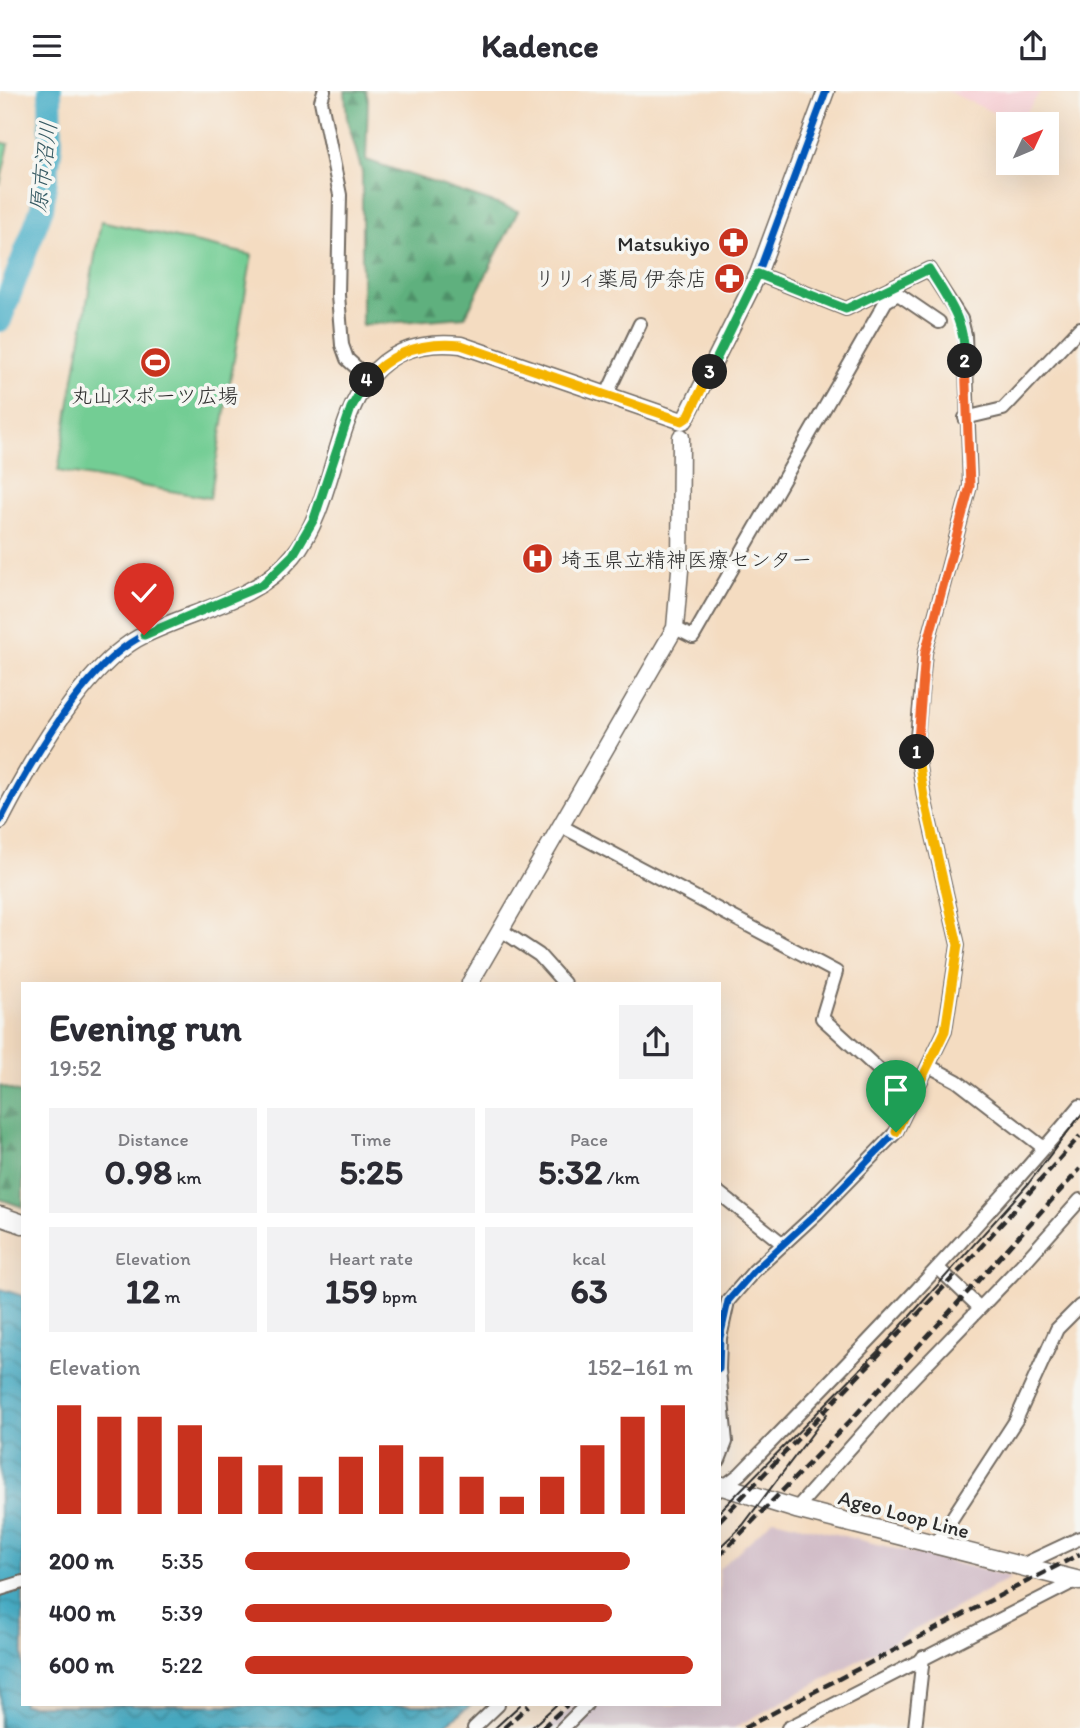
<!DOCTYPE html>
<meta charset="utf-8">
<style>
body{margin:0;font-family:Itim,"Klee One",sans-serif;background:#f2f2f3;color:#2b2b33;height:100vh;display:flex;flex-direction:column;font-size:26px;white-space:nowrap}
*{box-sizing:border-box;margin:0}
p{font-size:23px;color:#7c7c81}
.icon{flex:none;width:38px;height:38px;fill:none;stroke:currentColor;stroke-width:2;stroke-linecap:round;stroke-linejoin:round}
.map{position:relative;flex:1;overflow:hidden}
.panel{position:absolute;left:21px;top:891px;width:700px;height:724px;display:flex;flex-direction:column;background:#fff;border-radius:0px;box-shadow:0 7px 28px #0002}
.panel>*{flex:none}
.needle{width:46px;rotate:46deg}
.tools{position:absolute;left:996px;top:21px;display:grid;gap:14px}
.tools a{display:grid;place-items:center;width:63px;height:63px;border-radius:0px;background:#fff;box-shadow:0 7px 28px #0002;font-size:35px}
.pin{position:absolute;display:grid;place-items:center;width:60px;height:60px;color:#fff;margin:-72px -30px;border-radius:50% 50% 50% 0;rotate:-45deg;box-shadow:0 0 7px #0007}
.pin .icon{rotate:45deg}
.km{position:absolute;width:35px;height:35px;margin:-18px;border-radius:50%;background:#222;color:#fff;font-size:19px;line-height:35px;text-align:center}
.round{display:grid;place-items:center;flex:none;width:74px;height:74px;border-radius:0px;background:#f2f2f3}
.summary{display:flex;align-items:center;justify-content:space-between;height:119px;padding:0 28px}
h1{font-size:38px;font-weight:800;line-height:52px}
.metrics{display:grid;grid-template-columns:repeat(3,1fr);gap:10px;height:119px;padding:7px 28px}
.metrics div{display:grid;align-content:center;border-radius:0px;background:#f2f2f3;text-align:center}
.metrics b{font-size:35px;font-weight:800}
.metrics small{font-size:19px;font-weight:400}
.metrics p{font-size:19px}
.chart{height:196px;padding:14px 28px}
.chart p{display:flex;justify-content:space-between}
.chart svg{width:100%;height:126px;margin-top:7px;stroke:#c8321e;stroke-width:6}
ul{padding:0 28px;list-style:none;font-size:23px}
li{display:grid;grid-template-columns:112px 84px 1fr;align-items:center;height:52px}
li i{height:18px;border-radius:9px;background:#c8321e}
header{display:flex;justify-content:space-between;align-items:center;height:91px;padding:0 28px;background:#fff;font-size:32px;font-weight:800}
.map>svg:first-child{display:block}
.built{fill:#f7cfd4}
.railway{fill:#d2bdc8}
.forest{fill:url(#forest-firs);stroke:#446e54;stroke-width:2}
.pitch{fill:#73cd94;stroke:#4f7c60;stroke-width:2}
.water{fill:url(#water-waves);stroke:#3a6d79;stroke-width:2}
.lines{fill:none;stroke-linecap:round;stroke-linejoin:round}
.river{stroke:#48afc7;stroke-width:24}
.minor-casing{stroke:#716960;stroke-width:16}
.tertiary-casing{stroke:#716960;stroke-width:19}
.secondary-casing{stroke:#716960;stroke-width:21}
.minor{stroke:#fff;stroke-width:12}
.tertiary{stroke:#fff;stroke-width:16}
.secondary{stroke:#fff;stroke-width:18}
.tram{stroke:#2b2b2b;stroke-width:2}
.rail{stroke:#2b2b2b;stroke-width:4.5;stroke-dasharray:10 5;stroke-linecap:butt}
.cycleway-casing{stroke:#f6f6f2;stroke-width:11}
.cycleway{stroke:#0057b8;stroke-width:7}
.split-1-casing{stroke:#fff;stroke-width:14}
.split-2-casing{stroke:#fff;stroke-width:14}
.split-3-casing{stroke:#fff;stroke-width:14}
.split-4-casing{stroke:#fff;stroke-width:14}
.split-5-casing{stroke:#fff;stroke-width:14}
.split-1{stroke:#f5b400;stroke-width:9}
.split-2{stroke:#f0652b;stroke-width:9}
.split-3{stroke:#22a559;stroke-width:9}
.split-4{stroke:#f5b400;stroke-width:9}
.split-5{stroke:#22a559;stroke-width:9}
.labels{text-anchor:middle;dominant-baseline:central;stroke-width:7;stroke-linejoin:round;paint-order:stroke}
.poi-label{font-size:21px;fill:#2b2b2b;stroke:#f6f6f2;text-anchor:end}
.street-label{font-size:21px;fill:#2b2b2b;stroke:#f6f6f2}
.water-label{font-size:23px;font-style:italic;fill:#355962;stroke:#f6f6f2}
</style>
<header><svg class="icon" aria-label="menu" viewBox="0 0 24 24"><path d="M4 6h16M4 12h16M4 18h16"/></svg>Kadence<svg class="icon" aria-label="share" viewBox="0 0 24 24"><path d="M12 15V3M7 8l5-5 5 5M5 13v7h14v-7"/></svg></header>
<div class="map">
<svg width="1080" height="1637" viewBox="0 0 1080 1637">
<defs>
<pattern id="forest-firs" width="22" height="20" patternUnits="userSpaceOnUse" patternTransform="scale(1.75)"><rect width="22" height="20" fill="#5eb07e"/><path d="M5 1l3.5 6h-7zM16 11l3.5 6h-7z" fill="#4e8f67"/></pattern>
<pattern id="water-waves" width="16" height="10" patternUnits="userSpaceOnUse" patternTransform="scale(1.75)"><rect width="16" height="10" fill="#48afc7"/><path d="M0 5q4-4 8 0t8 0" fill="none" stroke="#3c8fa2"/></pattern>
</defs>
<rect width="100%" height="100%" fill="#f6f6f2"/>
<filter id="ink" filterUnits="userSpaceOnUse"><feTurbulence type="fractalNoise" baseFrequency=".0143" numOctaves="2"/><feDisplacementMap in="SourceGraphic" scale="14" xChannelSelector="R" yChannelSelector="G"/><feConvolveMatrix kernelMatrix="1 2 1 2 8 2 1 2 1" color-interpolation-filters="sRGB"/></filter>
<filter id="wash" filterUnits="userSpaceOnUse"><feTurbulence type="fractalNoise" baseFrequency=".00686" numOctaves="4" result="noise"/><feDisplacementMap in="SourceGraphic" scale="28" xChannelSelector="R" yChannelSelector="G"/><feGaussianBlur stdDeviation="1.57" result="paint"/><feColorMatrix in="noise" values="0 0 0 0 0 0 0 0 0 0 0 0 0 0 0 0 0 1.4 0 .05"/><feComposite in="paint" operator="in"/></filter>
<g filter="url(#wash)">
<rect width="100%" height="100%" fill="#f4dcc1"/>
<path class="built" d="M947 0H1041L1018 33Z"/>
<path class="railway" d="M774 1428 1012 1486 734 1637H548L574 1614H719V1478Z"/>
<path class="forest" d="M345 0H366L368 8 366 69 518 120 465 226 362 234V81L347 28Z
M0 995 23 1003V1116L0 1108Z"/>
<path class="pitch" d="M0 51 9 53 0 93Z
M101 130 252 164 210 407 58 380Z"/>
<path class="water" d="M0 1198 23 1205V1614H471L441 1637H0Z"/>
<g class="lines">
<path class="river" d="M0 229 42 117 51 52 50 0"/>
</g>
</g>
<g filter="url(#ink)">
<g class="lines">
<defs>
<path id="minor" d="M324 0 321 10 340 104 338 204 342 254 347 268 368 287
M606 305 640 233
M965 327 1003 318 1080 237
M675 537 693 546 886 210 898 203 939 231
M561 735 836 881 822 927 912 1009
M501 839 539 864 564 892
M929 975 957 990 1044 1057
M719 1102 783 1153
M938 1177 979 1216
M719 1278 720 1247 728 1210 754 1180 818 1121 896 1041 945 940 958 854 924 706 916 657 925 562 970 395 965 244 961 228 929 178 846 218 758 183
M719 1279 726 1351 719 1369
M719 1399 740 1383C857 1263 973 1143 1080 1015
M796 1418 906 1294 1029 1166 1080 1109
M934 1455 1016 1329 1057 1238 1080 1215
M1018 1476 1080 1447
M0 1498 23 1491
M474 1637 498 1614
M563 1637 586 1614
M788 1637 1077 1489
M915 1637 923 1566"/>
<path id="tertiary" d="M0 730C30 672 86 572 144 544 194 519 256 510 293 465 353 392 324 240 461 254L682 330 685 329 758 183 826 0
M470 892 675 537 680 479 681 346"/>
<path id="secondary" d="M0 1125 23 1133
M719 1394 796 1418 1080 1490"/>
</defs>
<use href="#minor" class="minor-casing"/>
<use href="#tertiary" class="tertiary-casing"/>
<use href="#secondary" class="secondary-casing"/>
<use href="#minor" class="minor"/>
<use href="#tertiary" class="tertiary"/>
<use href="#secondary" class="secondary"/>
<path class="tram" d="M719 1421 885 1253 1028 1093 1080 1025
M719 1457 743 1434 827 1323
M495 1637 520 1614
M531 1637 556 1614"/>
<path class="rail" d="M719 1430 962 1177 1080 1045
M719 1465 850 1330 1080 1078
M504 1637 529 1614
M542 1637 567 1614
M744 1637 1080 1463"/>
<defs>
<path id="cycleway" d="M0 730C30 672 86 572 144 544 194 519 256 510 293 465 353 392 324 240 461 254L682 330 685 329 758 183 826 0
M719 1278 720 1247 728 1210 754 1180 818 1121 896 1041 945 940 958 854 924 706 916 657 925 562 970 395 965 244 961 228 929 178 846 218 758 183"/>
</defs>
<use href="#cycleway" class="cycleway-casing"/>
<use href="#cycleway" class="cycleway"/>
</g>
</g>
<g class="lines" filter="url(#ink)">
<defs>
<path id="split-1" d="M896 1041 945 940 958 854 924 706 917 661"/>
<path id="split-2" d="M917 661 925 562 970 395 965 270"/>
<path id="split-3" d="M710 281 758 183 846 218 929 178C950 212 965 229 965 270"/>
<path id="split-4" d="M367 289C392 260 424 250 461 254L682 330 688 326 710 281"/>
<path id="split-5" d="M144 544 262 494 293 464 314 428 351 317 367 289"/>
</defs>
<use href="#split-1" class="split-1-casing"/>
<use href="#split-2" class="split-2-casing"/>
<use href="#split-3" class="split-3-casing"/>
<use href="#split-4" class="split-4-casing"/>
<use href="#split-5" class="split-5-casing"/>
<use href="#split-1" class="split-1"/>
<use href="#split-2" class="split-2"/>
<use href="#split-3" class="split-3"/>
<use href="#split-4" class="split-4"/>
<use href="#split-5" class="split-5"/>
</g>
<defs>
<symbol id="pharmacy-disc" viewBox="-11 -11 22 22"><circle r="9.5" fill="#c8321e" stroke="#f6f6f2"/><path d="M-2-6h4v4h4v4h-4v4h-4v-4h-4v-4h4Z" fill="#fff"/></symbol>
<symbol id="stadium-disc" viewBox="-11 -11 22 22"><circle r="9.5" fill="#c8321e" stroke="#f6f6f2"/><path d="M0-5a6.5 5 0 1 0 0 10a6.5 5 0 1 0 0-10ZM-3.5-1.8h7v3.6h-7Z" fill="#fff"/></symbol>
<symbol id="hospital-disc" viewBox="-11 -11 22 22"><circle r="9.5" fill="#c8321e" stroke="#f6f6f2"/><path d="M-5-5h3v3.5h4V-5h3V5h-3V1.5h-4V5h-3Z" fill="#fff"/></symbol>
</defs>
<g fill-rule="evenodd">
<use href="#pharmacy-disc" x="716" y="134" width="35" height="35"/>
<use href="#pharmacy-disc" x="712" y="170" width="35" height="35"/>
<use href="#stadium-disc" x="138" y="254" width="35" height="35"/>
<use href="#hospital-disc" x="520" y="450" width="35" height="35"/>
</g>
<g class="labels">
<g class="poi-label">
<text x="710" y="152">Matsukiyo</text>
<text x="707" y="187">リリィ薬局 伊奈店</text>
<text x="155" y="304" text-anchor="middle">丸山スポーツ広場</text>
<text x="561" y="468" text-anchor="start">埼玉県立精神医療センター</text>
</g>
<g class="street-label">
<text transform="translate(904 1423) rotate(15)">Ageo Loop Line</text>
</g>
<g class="water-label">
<text transform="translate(43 76) rotate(-83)">原市沼川</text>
</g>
</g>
</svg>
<div class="tools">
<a><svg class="needle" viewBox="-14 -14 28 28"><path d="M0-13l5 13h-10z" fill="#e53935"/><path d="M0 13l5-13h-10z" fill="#7c7c81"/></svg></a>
</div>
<div class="pin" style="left:896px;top:1041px;background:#1e9e55"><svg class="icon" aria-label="arrive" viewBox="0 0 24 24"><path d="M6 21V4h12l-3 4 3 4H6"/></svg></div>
<div class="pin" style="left:144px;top:544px;background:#d93025"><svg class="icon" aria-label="check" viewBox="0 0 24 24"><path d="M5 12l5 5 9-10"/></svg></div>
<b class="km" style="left:917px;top:661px">1</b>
<b class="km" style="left:965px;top:270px">2</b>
<b class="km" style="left:710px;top:281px">3</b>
<b class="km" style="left:367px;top:289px">4</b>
<section class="panel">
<div class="summary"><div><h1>Evening run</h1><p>19:52</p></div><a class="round"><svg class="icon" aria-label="share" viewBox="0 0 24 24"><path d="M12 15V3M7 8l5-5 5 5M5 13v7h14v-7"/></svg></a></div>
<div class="metrics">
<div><p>Distance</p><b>0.98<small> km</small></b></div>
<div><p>Time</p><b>5:25</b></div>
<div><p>Pace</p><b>5:32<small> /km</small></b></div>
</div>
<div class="metrics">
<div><p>Elevation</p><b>12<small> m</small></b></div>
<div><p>Heart rate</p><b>159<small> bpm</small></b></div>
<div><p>kcal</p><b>63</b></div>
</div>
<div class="chart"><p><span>Elevation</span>152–161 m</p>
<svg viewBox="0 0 160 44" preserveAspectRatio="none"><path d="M5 44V6M15 44V10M25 44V10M35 44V13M45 44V24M55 44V27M65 44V31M75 44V24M85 44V20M95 44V24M105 44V31M115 44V38M125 44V31M135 44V20M145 44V10M155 44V6"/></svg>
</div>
<ul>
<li><b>200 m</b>5:35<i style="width:86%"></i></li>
<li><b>400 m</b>5:39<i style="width:82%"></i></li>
<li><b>600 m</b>5:22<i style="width:100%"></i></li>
</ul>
</section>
</div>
